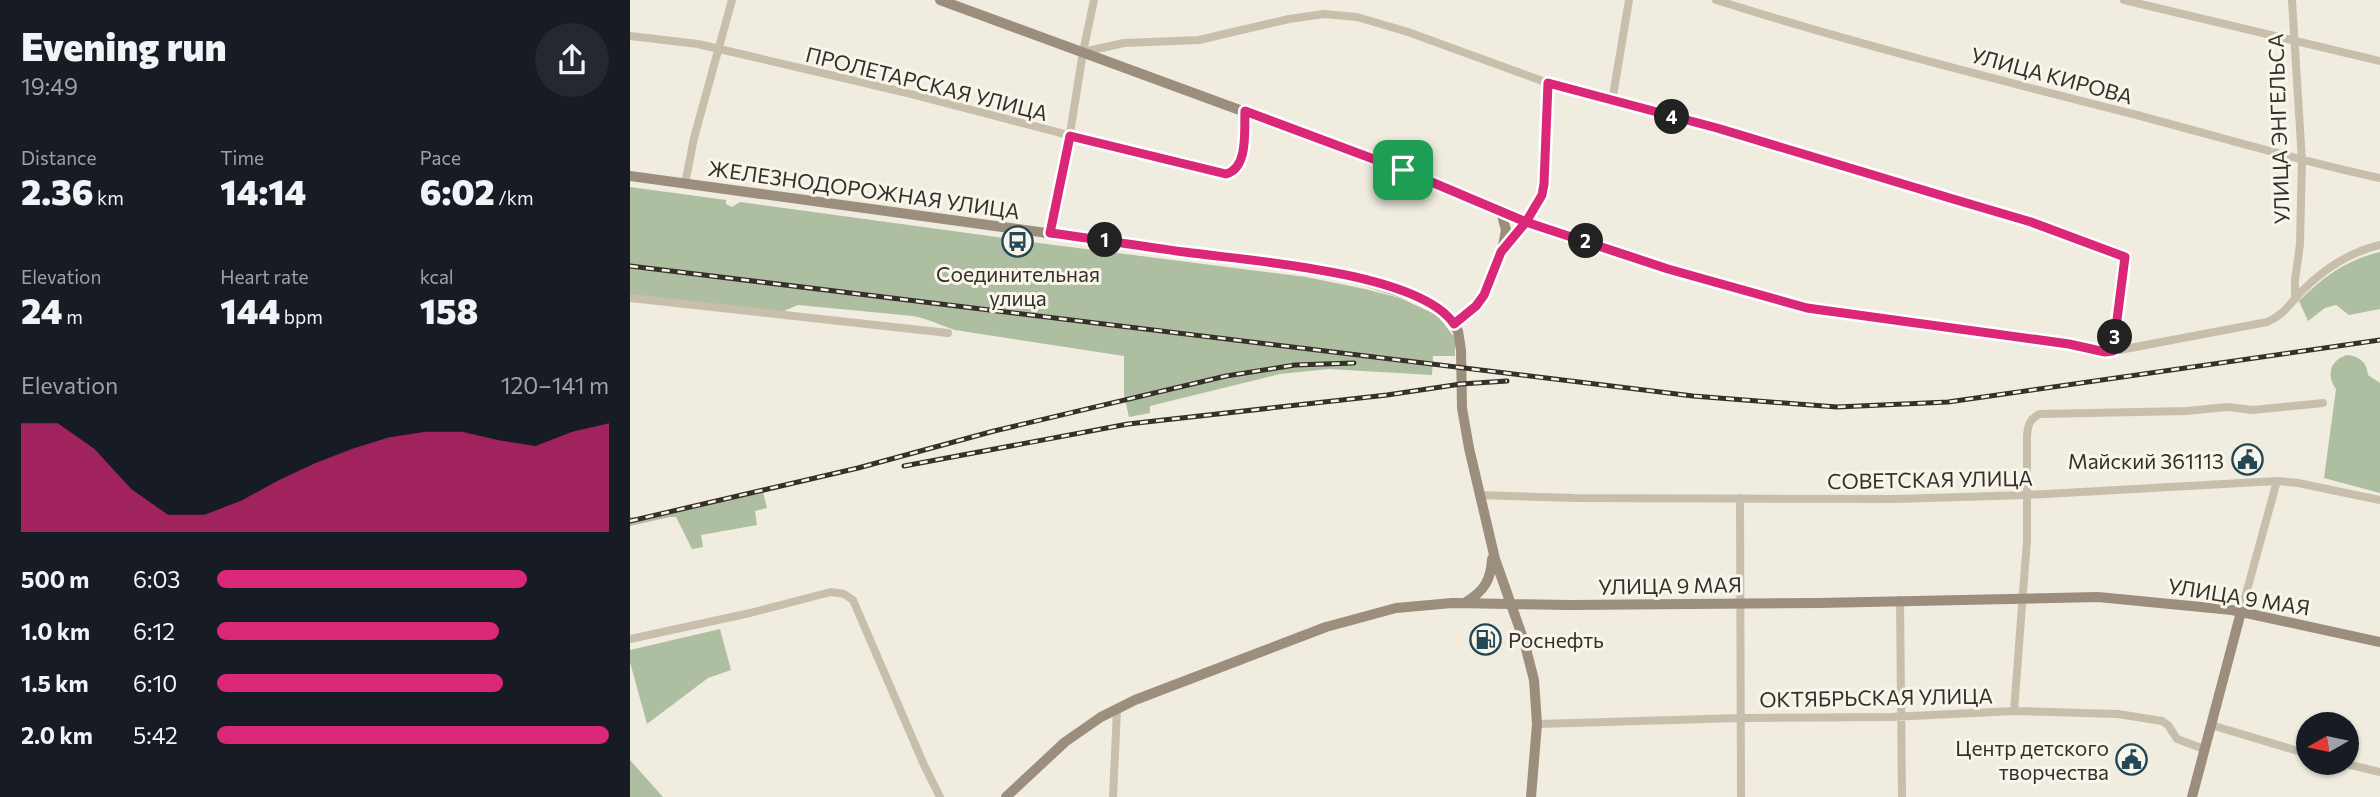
<!DOCTYPE html>
<meta charset="utf-8">
<style>
body{margin:0;font-family:Commissioner,sans-serif;background:#242831;color:#f1f3f6;height:100vh;display:flex;flex-direction:column;font-size:26px;white-space:nowrap}
*{box-sizing:border-box;margin:0}
p{font-size:23px;color:#9ea1a6}
.icon{flex:none;width:38px;height:38px;fill:none;stroke:currentColor;stroke-width:2;stroke-linecap:round;stroke-linejoin:round}
.map{position:relative;flex:1;overflow:hidden}
.side{display:flex;flex-direction:column;background:#171b24;width:630px}
.side>*{flex:none}
.needle{width:46px;rotate:261deg}
.buttons{position:absolute;left:1666px;top:712px;display:grid;gap:14px}
.buttons a{display:grid;place-items:center;width:63px;height:63px;border-radius:50%;background:#171b24;box-shadow:0 2px 5px #0004;font-size:35px}
.pin{position:absolute;display:grid;place-items:center;width:60px;height:60px;color:#fff;margin:-30px;border-radius:14px;box-shadow:0 4px 10px #0006}
.km{position:absolute;width:35px;height:35px;margin:-18px;border-radius:50%;background:#222;color:#fff;font-size:19px;line-height:35px;text-align:center}
.round{display:grid;place-items:center;flex:none;width:74px;height:74px;border-radius:37px;background:#242831}
.headline{display:flex;align-items:center;justify-content:space-between;height:119px;padding:0 21px}
h1{font-size:38px;font-weight:800;line-height:52px}
.stats{display:grid;grid-template-columns:repeat(3,1fr);gap:10px;height:119px;padding:7px 21px}
.stats div{display:grid;align-content:center}
.stats b{font-size:35px;font-weight:800}
.stats small{font-size:19px;font-weight:400}
.stats p{font-size:19px}
.chart{height:196px;padding:14px 21px}
.chart p{display:flex;justify-content:space-between}
.chart svg{width:100%;height:126px;margin-top:7px;fill:#db2777;opacity:.7}
ul{padding:0 21px;list-style:none;font-size:23px}
li{display:grid;grid-template-columns:112px 84px 1fr;align-items:center;height:52px}
li i{height:18px;border-radius:9px;background:#db2777}
main{display:flex;flex:1;min-height:0}
.map>svg:first-child{display:block}
.green{fill:#aebea0}
.lines{fill:none;stroke-linecap:round;stroke-linejoin:round}
.street{stroke:#c8beac;stroke-width:8}
.secondary{stroke:#9b8e7d;stroke-width:10}
.rail-casing{stroke:#36302a;stroke-width:5}
.rail{stroke:#f8f5eb;stroke-width:2.5;stroke-dasharray:8;stroke-linecap:butt}
.route-casing{stroke:#fff;stroke-width:14}
.route{stroke:#db2777;stroke-width:9}
.labels{text-anchor:middle;dominant-baseline:central;stroke-width:6;stroke-linejoin:round;paint-order:stroke}
.street-label{font-size:21px;fill:#36302a;stroke:#f8f5eb}
.poi-label{font-size:21px;fill:#36302a;stroke:#f8f5eb;text-anchor:end}
</style>
<main>
<section class="side">
<div class="headline"><div><h1>Evening run</h1><p>19:49</p></div><a class="round"><svg class="icon" aria-label="share" viewBox="0 0 24 24"><path d="M12 15V3M7 8l5-5 5 5M5 13v7h14v-7"/></svg></a></div>
<div class="stats">
<div><p>Distance</p><b>2.36<small> km</small></b></div>
<div><p>Time</p><b>14:14</b></div>
<div><p>Pace</p><b>6:02<small> /km</small></b></div>
</div>
<div class="stats">
<div><p>Elevation</p><b>24<small> m</small></b></div>
<div><p>Heart rate</p><b>144<small> bpm</small></b></div>
<div><p>kcal</p><b>158</b></div>
</div>
<div class="chart"><p><span>Elevation</span>120–141 m</p>
<svg viewBox="0 0 160 44" preserveAspectRatio="none"><path d="M0 44V6L10 6L20 15L30 29L40 38L50 38L60 33L70 26L80 20L90 15L100 11L110 9L120 9L130 12L140 14L150 9L160 6V44z"/></svg>
</div>
<ul>
<li><b>500 m</b>6:03<i style="width:79%"></i></li>
<li><b>1.0 km</b>6:12<i style="width:72%"></i></li>
<li><b>1.5 km</b>6:10<i style="width:73%"></i></li>
<li><b>2.0 km</b>5:42<i style="width:100%"></i></li>
</ul>
</section>
<div class="map">
<svg width="1750" height="797" viewBox="0 0 1750 797">
<rect width="100%" height="100%" fill="#f0ecdf"/>
<path class="green" d="M0 187 96 200V204L102 207 110 202 374 238 383 248 393 241 676 277 735 289 770 298 807 315 825 338V356H803L802 375 699 369 650 374 520 406V413L499 417 494 395V356L325 330C310 325 299 319 283 316L168 305 156 310 151 316 0 298Z
M1750 252V309L1719 315 1706 305 1695 308 1678 321 1669 301C1693 277 1716 260 1750 252Z
M1717 355C1729 356 1737 362 1738 375L1750 383V493L1694 478 1706 389C1696 375 1700 360 1717 355Z
M132 488 137 508 125 511 127 525 71 535 73 547 62 549 46 517H40L0 526V517L9 518Z
M90 629 101 670 78 678 17 724 0 662V650Z
M0 760 33 797H0Z"/>
<g class="lines">
<path class="street" d="M1086 0C1222 43 1361 78 1499 113 1583 135 1665 160 1750 178
M1494 0 1750 61
M1662 0 1672 161 1670 244 1665 280V299
M0 36 68 44 273 92 588 174 601 172C617 158 614 130 615 111
M453 52 494 43 569 40 659 19 694 14 727 17 778 32 918 83 1087 128 1401 222 1495 257 1483 351
M918 83 914 184 912 195 896 222 1038 269 1177 308 1439 344 1479 352 1637 322C1654 315 1661 302 1673 290 1695 268 1721 252 1750 245
M982 102 999 0
M55 184 64 138 102 0
M420 233 433 177 453 52 464 0
M0 298 318 333
M849 495 944 498 1266 499 1397 495 1647 481 1668 483 1750 500
M1110 498 1111 797
M1270 600 1272 797
M1611 612 1647 481
M0 639 120 613 201 592 214 594 223 600 294 765 310 797
M1384 711 1397 540V436C1398 425 1399 419 1410 414L1557 411 1597 407 1623 410 1693 403
M907 724 1111 718 1261 717 1384 711 1488 714 1532 721 1538 725 1547 739 1574 749
M1581 725 1678 754
M1713 763 1750 772
M483 797 487 709"/>
<path class="secondary" d="M310 0 773 170 896 222 871 252 854 295 846 306 824 324
M0 176 709 273 798 301 817 314 828 331 831 350 832 408 839 448 865 559 894 641 904 680 907 724 901 797
M871 212 876 230 873 246
M836 602C854 591 861 580 862 559
M376 797 435 742 471 717 505 700 696 627 766 608 822 603 940 605 1189 603 1468 597 1602 610 1750 642
M1562 797 1611 612"/>
<defs>
<path id="rail" d="M0 266 1063 396 1207 407 1318 402 1750 340
M274 466 498 424 757 395 831 384 877 381
M0 521 228 468 364 431 596 376 665 365 724 363"/>
</defs>
<use href="#rail" class="rail-casing"/>
<use href="#rail" class="rail"/>
</g>
<g class="lines">
<defs>
<path id="route" d="M773 170 615 111C614 129 619 168 596 174L440 136 420 233C468 239 515 247 562 253 623 261 790 273 824 324L846 306 854 295 871 252 896 222 1038 269 1177 308 1439 344 1475 352 1483 351 1495 257 1401 222 1323 199 1087 128 918 83 914 184 912 195 896 222 773 170"/>
</defs>
<use href="#route" class="route-casing"/>
<use href="#route" class="route"/>
</g>
<defs>
<symbol id="bus-ring" viewBox="-11 -11 22 22"><circle r="9.5" fill="#f8f5eb" stroke="#234754" stroke-width="1.5"/><path d="M-5-6H5V4H4V6H2V4H-2V6H-4V4H-5ZM-3.5-4V0h7V-4ZM-3.5 1.2v1.5H-2V1.2ZM2 1.2v1.5H3.5V1.2Z" fill="#234754"/></symbol>
<symbol id="civic-ring" viewBox="-11 -11 22 22"><circle r="9.5" fill="#f8f5eb" stroke="#234754" stroke-width="1.5"/><path d="M-.6-6.5H3V-4.5H.6V-3L4-1V1h2V6H-6V1h2V-1L-.6-3ZM-1.2 2.5V6h2.4V2.5Z" fill="#234754"/></symbol>
<symbol id="fuel-ring" viewBox="-11 -11 22 22"><circle r="9.5" fill="#f8f5eb" stroke="#234754" stroke-width="1.5"/><path d="M-5.5-6h7V0h2V4h1.3V-2.5L3-4.5l.8-.8L6-3V5H2.5V1h-1V6h-7ZM-4.2-4.7v3.2H.2V-4.7Z" fill="#234754"/></symbol>
</defs>
<g fill-rule="evenodd">
<use href="#bus-ring" x="370" y="224" width="35" height="35"/>
<use href="#civic-ring" x="1600" y="442" width="35" height="35"/>
<use href="#fuel-ring" x="838" y="622" width="35" height="35"/>
<use href="#civic-ring" x="1484" y="742" width="35" height="35"/>
</g>
<g class="labels">
<g class="street-label">
<text transform="translate(1422 75) rotate(15)">УЛИЦА КИРОВА</text>
<text transform="translate(297 83) rotate(14)">ПРОЛЕТАРСКАЯ УЛИЦА</text>
<text transform="translate(1648 129) rotate(-92)">УЛИЦА ЭНГЕЛЬСА</text>
<text transform="translate(234 189) rotate(8)">ЖЕЛЕЗНОДОРОЖНАЯ УЛИЦА</text>
<text transform="translate(1300 479) rotate(-1)">СОВЕТСКАЯ УЛИЦА</text>
<text transform="translate(1040 585) rotate(-1)">УЛИЦА 9 МАЯ</text>
<text transform="translate(1609 596) rotate(9)">УЛИЦА 9 МАЯ</text>
<text transform="translate(1246 697) rotate(-1)">ОКТЯБРЬСКАЯ УЛИЦА</text>
</g>
<g class="poi-label">
<text x="388" y="273" text-anchor="middle">Соединительная<tspan x="388" dy="24">улица</tspan></text>
<text x="1594" y="460">Майский 361113</text>
<text x="878" y="639" text-anchor="start">Роснефть</text>
<text x="1479" y="747">Центр детского<tspan x="1479" dy="24">творчества</tspan></text>
</g>
</g>
</svg>
<div class="buttons">
<a><svg class="needle" viewBox="-14 -14 28 28"><path d="M0-13l5 13h-10z" fill="#e53935"/><path d="M0 13l5-13h-10z" fill="#9ea1a6"/></svg></a>
</div>
<div class="pin" style="left:773px;top:170px;background:#1e9e55"><svg class="icon" aria-label="arrive" viewBox="0 0 24 24"><path d="M6 21V4h12l-3 4 3 4H6"/></svg></div>
<b class="km" style="left:475px;top:240px">1</b>
<b class="km" style="left:956px;top:241px">2</b>
<b class="km" style="left:1485px;top:337px">3</b>
<b class="km" style="left:1042px;top:117px">4</b>
</div>
</main>
